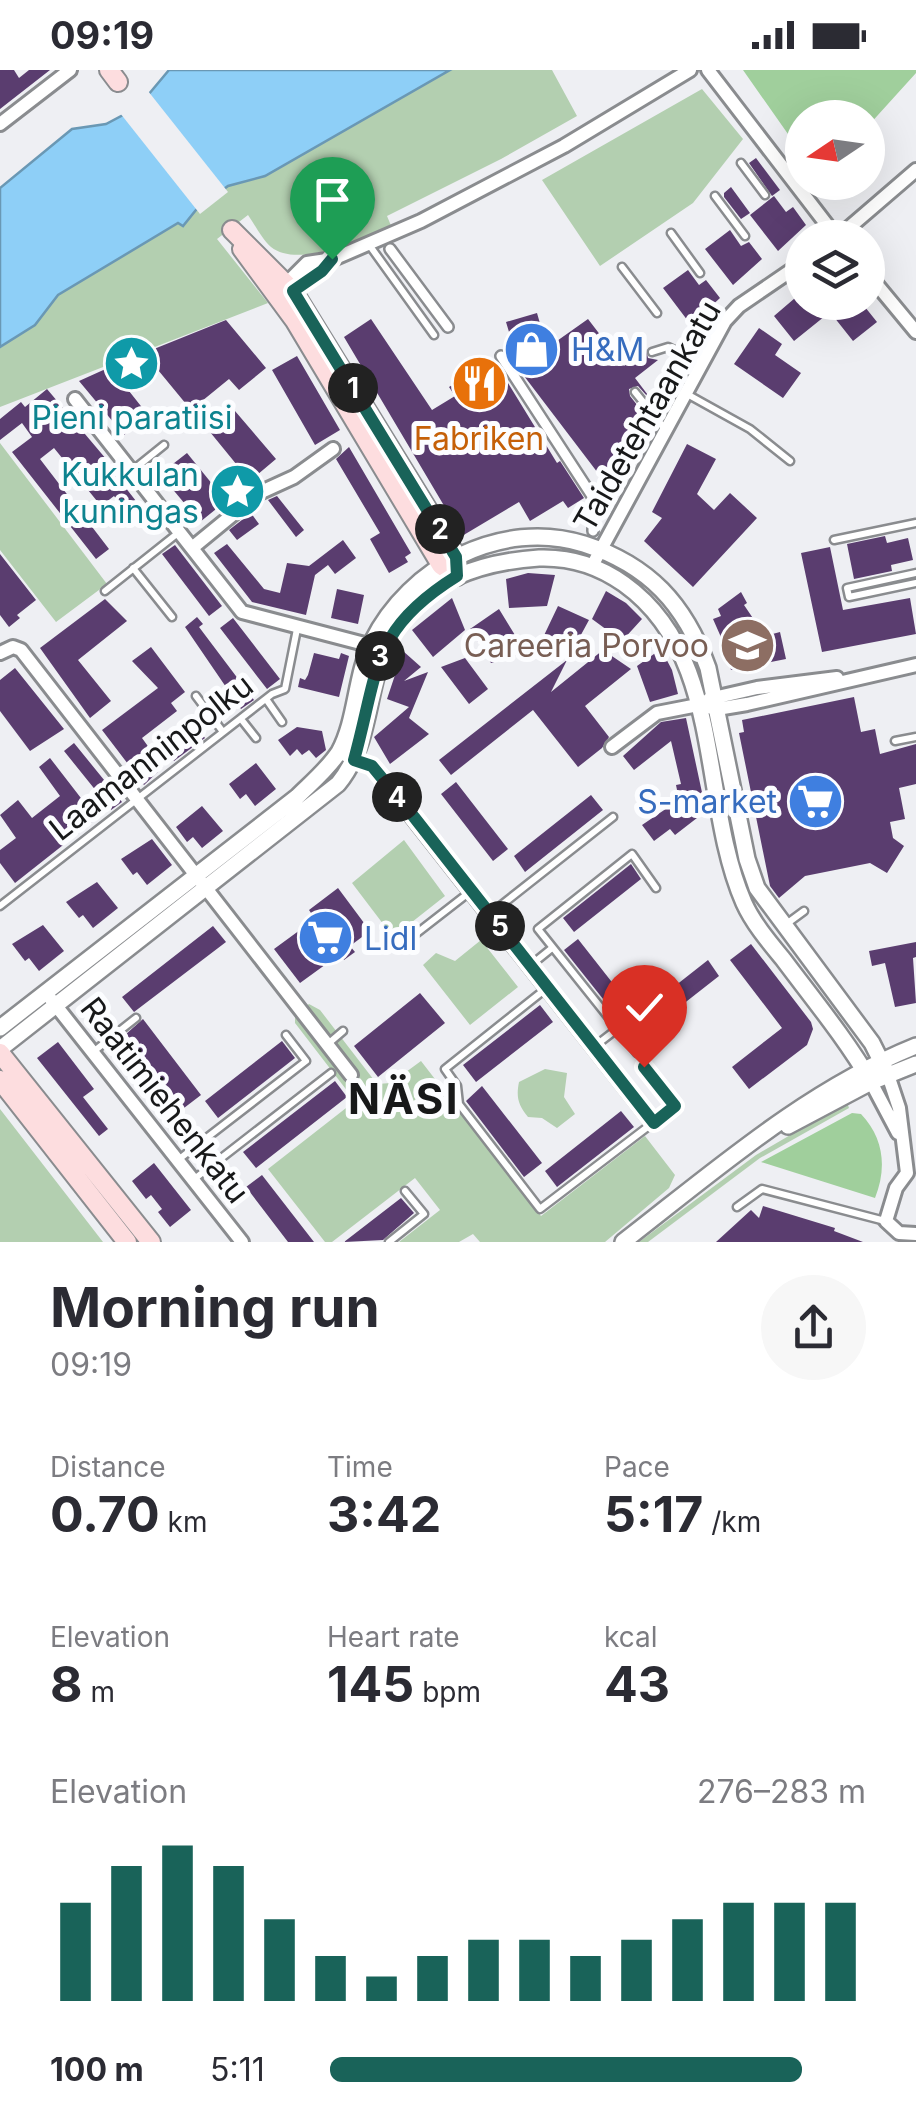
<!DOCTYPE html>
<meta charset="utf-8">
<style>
body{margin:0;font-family:Inter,sans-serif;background:#f7f7f7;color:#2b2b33;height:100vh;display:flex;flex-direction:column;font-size:38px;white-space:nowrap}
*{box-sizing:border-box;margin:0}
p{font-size:32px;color:#7c7c81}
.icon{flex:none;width:55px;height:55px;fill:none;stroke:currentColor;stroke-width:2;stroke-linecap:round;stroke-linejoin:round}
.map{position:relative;height:1172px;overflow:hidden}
.details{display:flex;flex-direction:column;background:#fff;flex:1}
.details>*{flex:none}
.needle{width:65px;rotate:257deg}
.fabs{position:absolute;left:785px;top:30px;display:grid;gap:20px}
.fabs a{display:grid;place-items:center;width:100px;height:100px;border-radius:50%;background:#fff;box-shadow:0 10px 40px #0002;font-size:50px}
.pin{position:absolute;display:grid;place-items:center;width:85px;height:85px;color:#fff;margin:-102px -42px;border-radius:50% 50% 50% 0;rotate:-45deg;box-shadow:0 0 10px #0007}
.pin .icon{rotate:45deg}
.km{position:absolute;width:50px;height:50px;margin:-25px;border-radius:50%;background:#222;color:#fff;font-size:28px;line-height:50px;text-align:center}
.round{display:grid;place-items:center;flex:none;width:105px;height:105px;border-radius:52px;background:#f7f7f7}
.summary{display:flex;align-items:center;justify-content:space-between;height:170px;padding:0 50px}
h1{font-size:55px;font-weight:700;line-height:75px}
.stats{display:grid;grid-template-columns:repeat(3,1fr);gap:15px;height:170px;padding:10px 50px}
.stats div{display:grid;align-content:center}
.stats b{font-size:50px;font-weight:700}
.stats small{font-size:28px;font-weight:400}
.stats p{font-size:28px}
.chart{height:280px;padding:20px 50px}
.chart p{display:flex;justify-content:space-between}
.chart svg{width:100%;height:180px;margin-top:10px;stroke:#196359;stroke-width:6}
ul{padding:0 50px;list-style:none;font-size:32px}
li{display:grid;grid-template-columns:160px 120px 1fr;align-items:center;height:75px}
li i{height:25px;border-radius:12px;background:#196359}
.status{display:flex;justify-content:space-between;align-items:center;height:70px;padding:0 50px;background:#fff;direction:ltr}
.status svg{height:28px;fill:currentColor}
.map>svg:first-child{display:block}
.green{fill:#b3cfb0}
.forest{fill:#a0cf9c}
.water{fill:#8ecff7;stroke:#6a98b4;stroke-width:2.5}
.pier{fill:#eeeff3}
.building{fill:#5a3d6f}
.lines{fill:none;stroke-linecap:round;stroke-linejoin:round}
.service-casing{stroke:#8a8c8f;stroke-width:11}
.pedestrian-casing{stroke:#8a8c8f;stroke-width:14}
.minor-casing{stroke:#8a8c8f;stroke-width:18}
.tertiary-casing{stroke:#8a8c8f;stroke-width:20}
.secondary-casing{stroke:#8a8c8f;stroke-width:22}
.service{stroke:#fff;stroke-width:6}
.pedestrian{stroke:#fff;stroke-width:9}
.minor{stroke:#fff;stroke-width:12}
.tertiary{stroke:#fff;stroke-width:15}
.secondary{stroke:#fddddf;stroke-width:18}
.route-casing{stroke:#fff;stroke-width:20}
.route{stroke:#196359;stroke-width:12}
.labels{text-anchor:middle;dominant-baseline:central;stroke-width:10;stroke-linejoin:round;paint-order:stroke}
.shop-label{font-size:32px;fill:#366cbe;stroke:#fcfdff;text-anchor:start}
.street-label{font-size:32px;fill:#171819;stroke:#fcfdff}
.culture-label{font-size:32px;fill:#0d838f;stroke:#fcfdff}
.food-label{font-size:32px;fill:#c56008;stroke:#fcfdff}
.education-label{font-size:32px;fill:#785e54;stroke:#fcfdff;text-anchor:end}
.district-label{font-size:42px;font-weight:bold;letter-spacing:2.5px;fill:#171819;stroke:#fcfdff}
</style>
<div class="status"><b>09:19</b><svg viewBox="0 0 49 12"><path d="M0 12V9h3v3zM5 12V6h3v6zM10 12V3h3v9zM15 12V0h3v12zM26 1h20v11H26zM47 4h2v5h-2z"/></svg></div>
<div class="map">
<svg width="916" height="1172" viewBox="0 0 916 1172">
<rect width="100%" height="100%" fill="#eeeff3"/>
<path class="green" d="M450 0H552L577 46 501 89 387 146 392 158C363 169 298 199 271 177 262 169 255 155 248 145L217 169 268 233 0 337V278L35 255 58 225 178 152 184 156 196 140 228 116 265 106Z
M702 19 743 69 693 133 600 196 542 110Z
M0 373 107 514 56 552 0 480Z
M404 770 445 826 393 867 352 813Z
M481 870 518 917 470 955 423 895 436 883 455 891Z
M309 934 320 940 377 1014 391 1013 421 991 541 1146 645 1066 675 1105 669 1118 605 1172H480L473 1164 459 1172H399L440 1140 415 1108 332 1172H325L268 1099 355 1031 295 953V945Z
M545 999 567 1003 564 1027 575 1044 557 1058 542 1048 528 1047C518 1035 516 1027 519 1012Z
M847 1032 849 1038 760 1088 648 1172H639L756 1085Z
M0 1039 103 1172H0Z"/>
<path class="forest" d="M743 0H916V3L868 56V48H802V84Z
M852 1043 861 1044C884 1068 887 1098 875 1128L761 1092Z"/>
<path class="water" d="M169 0H450L265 106 228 116 196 140 183 156 178 153 58 225 35 255 0 277V118L72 59 106 54 138 37Z"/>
<path class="pier" d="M148 21 228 122 200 144 120 43Z"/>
<path class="building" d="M0 0H14L19 8 29 0H50L0 39Z
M756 88 780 120 772 126 749 93Z
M731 117 750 143 741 149 724 127V123Z
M774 126 786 142 793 137 806 155 778 181 750 145Z
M730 160 741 176 749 172 762 189 733 215 705 179Z
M688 200 699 215 706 210 720 228 691 255 663 218Z
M802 222V232H861L877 252 853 271 830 242 794 271 774 246Z
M537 243 547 278 588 249 624 296 646 279 648 288 658 290 635 308 657 337 638 316 629 319 630 326 649 350 617 377 629 394 604 411 521 302 506 252Z
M371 249 432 340 455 326 449 317 494 290 557 393 560 391 584 428 568 438 563 431 530 451 519 432 462 466 344 267Z
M226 250 266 298 239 320 229 309 191 340 144 283Z
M759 258 782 274 775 285 801 303 783 328 734 294Z
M297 286 340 360 315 375 272 300Z
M110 297 148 345 124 365 79 311Z
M47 319 128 415 125 417 147 445 136 454 114 426 101 436 54 378 40 389 109 479 96 489 12 382 32 367 22 353 0 370V349L21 332 25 337Z
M235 341 276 389 250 411 210 362Z
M687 374 716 389 697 424 714 440 730 423 757 448 693 517 644 471 662 448 652 442Z
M349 377 411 483 405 487 408 492 389 503 370 469 380 463 336 389Z
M187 383 226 431 200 452 160 404Z
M277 426 304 460 296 467 268 430Z
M251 443 259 454 237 470 229 460Z
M885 466 887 473 908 468 913 490 891 495 892 501 854 509 847 474Z
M343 470 356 488 335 504 328 495 315 505 306 545 252 532 214 483 227 474 264 519 280 523 287 493 309 496Z
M175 475 222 536 209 546 162 484Z
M830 477 843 540 910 528 916 564 822 582 801 483Z
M0 484 36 530 17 545 20 548 9 557 0 545Z
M528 503 555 505 547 536 509 538 506 509Z
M337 519 364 525 358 554 331 548Z
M606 521 626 533 642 549 622 571 592 549Z
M741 522 747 533 744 535 765 566 780 562 786 589 731 600 724 574 713 549 721 546 718 539Z
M452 528 465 560 433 587 412 560Z
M105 529 127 551 78 590 111 631 90 648 40 578Z
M558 536 589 550 570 585 538 578Z
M499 539 526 583 491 593 470 559Z
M197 547 203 554 199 557 254 630 241 639 185 557Z
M233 548 280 609 267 619 220 558Z
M151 577 185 622 171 633 177 641 142 668 163 697 144 715 102 660 158 618 132 591Z
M661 579 672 600 678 624 650 632 637 596Z
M603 580 631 599 585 636 609 667 602 678 578 697 533 640 451 705 439 690 567 590 551 622Z
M403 581 421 597 404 611 428 602 409 648 429 664 390 694 374 667 409 637 387 629Z
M314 583 339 589 341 583 349 586 339 627 298 617 300 608 305 610 308 605Z
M465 588 488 619 469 634 441 597Z
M15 598 64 659 30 681 0 641V610Z
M854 627 861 662 875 659 880 684 916 674V714L899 718 905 749 890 752 893 768 904 776 887 803 870 793 805 806 779 828 770 816 739 663 744 662 742 650Z
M686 648 706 741 675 765 670 759 654 771 642 755 679 730 676 715 681 714 671 671 634 700 623 686 661 652Z
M297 657 322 661 326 680 316 688 309 680 302 685 297 679 290 686 278 670Z
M199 660 205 668 174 691 169 684Z
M74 673 122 732 111 740 110 738 15 813 0 793V780L16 768 0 745 18 730 32 748 60 726 39 697 50 688 84 732 97 722 64 681Z
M256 693 276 719 255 736 246 724 240 729 229 714Z
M456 712 508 779 493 791 441 724Z
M591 725 603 740 525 802 514 786Z
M202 736 223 761 202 778 193 767 187 772 176 757Z
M152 769 172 795 147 815 137 802 133 805 121 789Z
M631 794 641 809 574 862 563 848Z
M97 812 118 838 93 858 83 845 79 848 66 832Z
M338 818 370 861 350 876 355 882 344 890 340 884 300 913 274 879 315 849 309 840Z
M43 855 64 881 39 901 29 888 25 891 12 874Z
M213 856 226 872 134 942 122 927Z
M578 869 633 939 619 949 564 880Z
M916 872V887L913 888 916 933 895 937 885 893 872 896 869 881Z
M751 874 811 952 813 959 807 975 749 1019 732 997 782 958 730 890Z
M708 890 719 906 650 960 638 945Z
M420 923 445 953 378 1007 354 976Z
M540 935 553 952 476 1012 463 995Z
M143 949 201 1025 184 1038 126 964Z
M282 971 295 988 218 1048 205 1031Z
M58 972 94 1019 83 1027 108 1059 99 1066 37 988Z
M335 1011 347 1027 256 1098 243 1082Z
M482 1016 542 1093 524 1107 466 1031Z
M621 1041 634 1057 557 1117 545 1101Z
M154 1093 191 1140 170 1157 158 1142 162 1139 151 1125 146 1129 132 1111Z
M262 1105 314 1172H288L246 1117Z
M401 1128 414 1143 383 1170 344 1172Z
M763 1136 835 1158 834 1161 863 1172H716L751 1140 759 1148Z"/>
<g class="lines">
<defs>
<path id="service" d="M741 93 765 125
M715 126 745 166
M671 163 700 203
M370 176 434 265
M622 197 657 243
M652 282 668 277 701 293
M635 322 665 359
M687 324 750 359 790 391
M133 400 164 375
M834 470 916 453
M133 498 172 547
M916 503 847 518 849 527 916 513
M105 521 178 463
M196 626 223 662
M266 629 282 652
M241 649 256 668
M895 671 916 667
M0 836 272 624 285 619 297 559
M490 844 613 747
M785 855 804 841
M399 877 471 821
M531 895 552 878
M548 917 445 999 457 1016 459 1034 540 1139 675 1036 644 997
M329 973 343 961
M595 976 617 959
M93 982 136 948
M637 983 538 859 632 784 656 818
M178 1090 306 991 286 965
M193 1110 331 1003
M737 1137 762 1119 885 1151
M389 1172 424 1144 405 1121"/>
<path id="pedestrian" d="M390 179 448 257
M501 286 594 429 593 461"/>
<path id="minor" d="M708 0 837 168
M0 54 70 0
M837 168 916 100
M868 204 916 262
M281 219 307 193 333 189 421 151 564 76 690 0
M287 223 322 201 333 189
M75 329 242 542 376 577
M192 478 259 423 294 407 333 379
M592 496 725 251 739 236 802 193
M0 583 13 577 21 580 351 1005
M709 629 757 618 837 608
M612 677 657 643 698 635 717 639 747 634 916 595
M345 685 372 696 653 1053
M50 928 242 1172
M888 1005 899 1038 907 1103 896 1118 886 1151 899 1163 916 1164
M871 1012 898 1063"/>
<path id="tertiary" d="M0 958 297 727C311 713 328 699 339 682 357 649 355 606 372 572 409 497 501 448 584 474 649 495 685 534 708 598L747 789 757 818 872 973 888 1005
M0 979 338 714C381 662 360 586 414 535 447 503 494 491 539 488 570 487 599 496 624 514 725 586 699 730 744 833 753 853 769 872 783 889 813 929 846 969 871 1012
M788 1056 871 1012 916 994
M623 1172C716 1100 807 1020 916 976"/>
<path id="secondary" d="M109 0 118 12
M232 160 293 221 457 487V506
M242 179 295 251 441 495 457 506
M0 983 151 1172
M0 1010 127 1172"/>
</defs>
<use href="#service" class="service-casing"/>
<use href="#pedestrian" class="pedestrian-casing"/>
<use href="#minor" class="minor-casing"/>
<use href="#tertiary" class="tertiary-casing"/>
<use href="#secondary" class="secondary-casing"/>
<use href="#service" class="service"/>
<use href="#pedestrian" class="pedestrian"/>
<use href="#minor" class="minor"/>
<use href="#tertiary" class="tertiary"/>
<use href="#secondary" class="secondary"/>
</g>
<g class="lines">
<defs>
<path id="route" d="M332 189 322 201 293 221 456 487 457 506C370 560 379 600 354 690L372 696 414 747 654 1053 675 1036 644 997"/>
</defs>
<use href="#route" class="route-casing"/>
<use href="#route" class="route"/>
</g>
<defs>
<symbol id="shop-disc" viewBox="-11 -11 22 22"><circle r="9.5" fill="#3f7fe0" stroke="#fcfdff"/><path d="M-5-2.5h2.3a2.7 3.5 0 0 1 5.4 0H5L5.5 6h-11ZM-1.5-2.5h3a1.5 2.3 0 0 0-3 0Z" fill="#fff"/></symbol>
<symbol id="sight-disc" viewBox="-11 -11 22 22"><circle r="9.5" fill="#0f9aa8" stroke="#fcfdff"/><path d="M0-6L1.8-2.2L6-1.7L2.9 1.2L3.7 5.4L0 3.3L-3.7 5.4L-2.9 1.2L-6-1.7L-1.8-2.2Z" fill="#fff"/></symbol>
<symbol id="restaurant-disc" viewBox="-11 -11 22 22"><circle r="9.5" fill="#e8710a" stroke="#fcfdff"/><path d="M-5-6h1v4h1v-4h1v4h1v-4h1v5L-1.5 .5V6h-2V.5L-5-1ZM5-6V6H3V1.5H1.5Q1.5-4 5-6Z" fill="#fff"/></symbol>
<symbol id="school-disc" viewBox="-11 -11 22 22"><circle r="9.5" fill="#8d6e63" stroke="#fcfdff"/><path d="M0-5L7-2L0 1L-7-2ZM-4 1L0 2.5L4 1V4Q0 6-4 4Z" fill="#fff"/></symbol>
<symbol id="supermarket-disc" viewBox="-11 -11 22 22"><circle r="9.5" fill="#3f7fe0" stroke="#fcfdff"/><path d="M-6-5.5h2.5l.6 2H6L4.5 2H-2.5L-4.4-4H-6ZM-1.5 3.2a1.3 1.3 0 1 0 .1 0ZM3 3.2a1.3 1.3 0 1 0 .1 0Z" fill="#fff"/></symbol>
</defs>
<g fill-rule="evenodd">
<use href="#shop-disc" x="500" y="248" width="63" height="63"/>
<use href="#sight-disc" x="100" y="262" width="63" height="63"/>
<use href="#restaurant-disc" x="448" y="282" width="63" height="63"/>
<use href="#sight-disc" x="206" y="390" width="63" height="63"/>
<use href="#school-disc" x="716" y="544" width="63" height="63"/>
<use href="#supermarket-disc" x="784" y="700" width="63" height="63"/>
<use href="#supermarket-disc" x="294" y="836" width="63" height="63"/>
</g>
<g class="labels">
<g class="shop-label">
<text x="571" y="279">H&amp;M</text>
<text x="777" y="731" text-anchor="end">S-market</text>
<text x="364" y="868">Lidl</text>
</g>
<g class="street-label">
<text transform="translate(647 346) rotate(-60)">Taidetehtaankatu</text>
<text transform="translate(151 687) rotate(-38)">Laamanninpolku</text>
<text transform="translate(165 1030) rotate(52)">Raatimiehenkatu</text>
</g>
<g class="culture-label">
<text x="132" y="347">Pieni paratiisi</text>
<text x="199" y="404" text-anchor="end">Kukkulan<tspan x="199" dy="37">kuningas</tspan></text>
</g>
<g class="food-label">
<text x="479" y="368">Fabriken</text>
</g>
<g class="education-label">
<text x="709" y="575">Careeria Porvoo</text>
</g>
<g class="district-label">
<text x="404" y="1028">NÄSI</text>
</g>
</g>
</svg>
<div class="fabs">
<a><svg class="needle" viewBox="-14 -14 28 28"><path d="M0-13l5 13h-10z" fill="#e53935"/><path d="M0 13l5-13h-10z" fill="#7c7c81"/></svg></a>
<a><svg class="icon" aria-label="layers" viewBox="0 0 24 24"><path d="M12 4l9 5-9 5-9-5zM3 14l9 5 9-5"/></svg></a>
</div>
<div class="pin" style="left:332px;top:189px;background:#1e9e55"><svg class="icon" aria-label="arrive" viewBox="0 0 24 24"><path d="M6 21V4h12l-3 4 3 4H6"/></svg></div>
<div class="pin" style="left:644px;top:997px;background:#d93025"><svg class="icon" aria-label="check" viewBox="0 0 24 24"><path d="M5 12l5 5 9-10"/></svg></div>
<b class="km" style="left:353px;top:318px">1</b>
<b class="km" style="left:440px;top:459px">2</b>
<b class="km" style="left:380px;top:586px">3</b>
<b class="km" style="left:397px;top:727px">4</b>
<b class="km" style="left:500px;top:856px">5</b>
</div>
<section class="details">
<div class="summary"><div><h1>Morning run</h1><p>09:19</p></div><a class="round"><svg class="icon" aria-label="share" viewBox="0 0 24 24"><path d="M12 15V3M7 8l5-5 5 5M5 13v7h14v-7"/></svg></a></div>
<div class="stats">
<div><p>Distance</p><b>0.70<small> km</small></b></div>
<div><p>Time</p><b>3:42</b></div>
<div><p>Pace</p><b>5:17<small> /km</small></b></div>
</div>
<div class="stats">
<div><p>Elevation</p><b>8<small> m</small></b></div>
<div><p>Heart rate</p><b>145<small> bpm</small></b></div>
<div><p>kcal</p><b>43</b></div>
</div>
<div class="chart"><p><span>Elevation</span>276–283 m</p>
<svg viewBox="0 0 160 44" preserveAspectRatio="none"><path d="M5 44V20M15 44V11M25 44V6M35 44V11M45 44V24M55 44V33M65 44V38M75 44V33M85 44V29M95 44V29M105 44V33M115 44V29M125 44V24M135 44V20M145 44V20M155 44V20"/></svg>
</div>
<ul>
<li><b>100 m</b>5:11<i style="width:88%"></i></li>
</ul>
</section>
